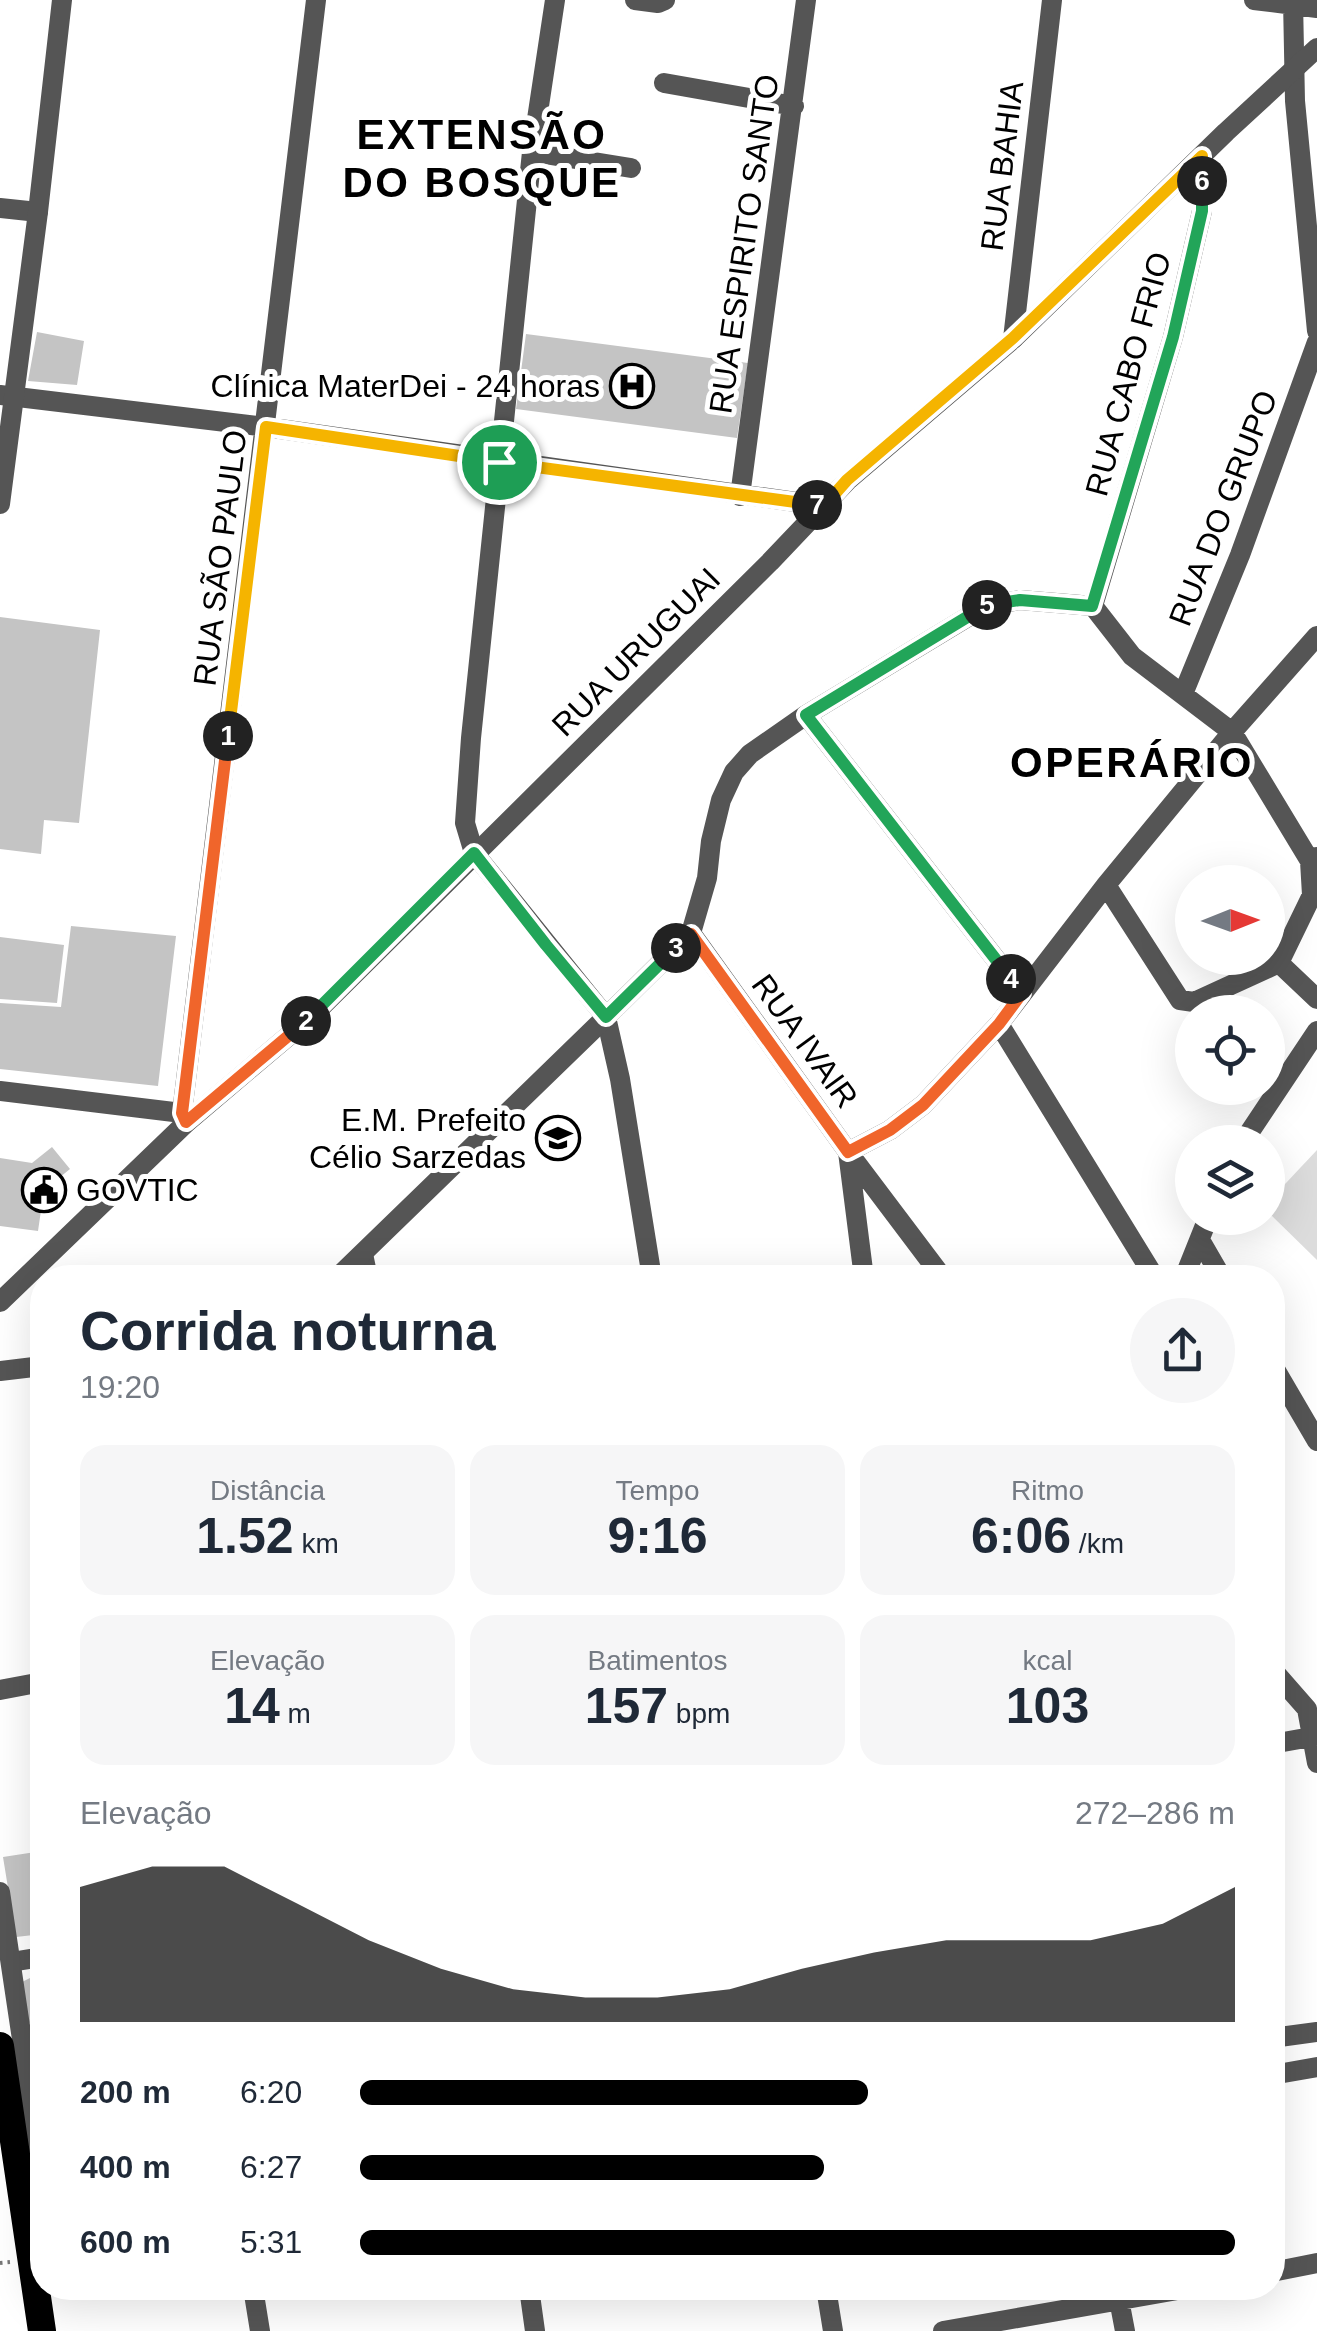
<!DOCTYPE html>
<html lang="pt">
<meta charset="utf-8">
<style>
body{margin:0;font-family:Arial,sans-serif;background:#f6f6f7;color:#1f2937;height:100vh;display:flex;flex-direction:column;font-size:38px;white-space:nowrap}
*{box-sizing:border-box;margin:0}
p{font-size:32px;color:#747a83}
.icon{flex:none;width:55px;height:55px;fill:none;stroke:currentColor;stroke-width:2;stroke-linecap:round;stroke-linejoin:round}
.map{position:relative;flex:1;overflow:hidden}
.panel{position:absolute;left:30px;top:1265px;width:1255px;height:1035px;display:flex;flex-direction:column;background:#fff;border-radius:40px;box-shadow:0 10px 40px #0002}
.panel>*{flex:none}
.needle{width:65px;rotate:89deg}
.buttons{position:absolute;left:1175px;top:865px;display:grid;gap:20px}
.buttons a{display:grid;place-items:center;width:110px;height:110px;border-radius:50%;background:#fff;box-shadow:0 10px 40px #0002;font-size:50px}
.pin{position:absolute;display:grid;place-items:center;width:85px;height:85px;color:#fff;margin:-42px;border:5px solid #fff;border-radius:50%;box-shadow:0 2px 10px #0007}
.km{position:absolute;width:50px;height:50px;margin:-25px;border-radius:50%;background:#222;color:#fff;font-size:28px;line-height:50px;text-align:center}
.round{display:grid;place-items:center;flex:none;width:105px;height:105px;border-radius:52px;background:#f6f6f7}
.head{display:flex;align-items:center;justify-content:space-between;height:170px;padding:0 50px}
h1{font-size:55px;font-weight:700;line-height:75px}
.metrics{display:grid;grid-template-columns:repeat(3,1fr);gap:15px;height:170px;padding:10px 50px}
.metrics div{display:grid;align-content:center;border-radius:25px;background:#f6f6f7;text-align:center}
.metrics b{font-size:50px;font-weight:700}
.metrics small{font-size:28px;font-weight:400}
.metrics p{font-size:28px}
.chart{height:280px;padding:20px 50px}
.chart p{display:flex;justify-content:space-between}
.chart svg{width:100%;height:180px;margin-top:10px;fill:#000;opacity:.7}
ul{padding:0 50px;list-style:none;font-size:32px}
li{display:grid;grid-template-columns:160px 120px 1fr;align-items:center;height:75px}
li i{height:25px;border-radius:12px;background:#000}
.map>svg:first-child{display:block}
.green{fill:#dcdcdc}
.building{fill:#c4c4c4}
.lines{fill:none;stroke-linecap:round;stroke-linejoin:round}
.path{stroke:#777;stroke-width:4;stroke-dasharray:2.5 5;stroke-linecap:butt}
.minor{stroke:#555;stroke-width:20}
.tertiary{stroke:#555;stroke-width:20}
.trunk{stroke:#000;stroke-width:28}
.split-1-casing{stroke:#fff;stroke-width:20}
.split-2-casing{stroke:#fff;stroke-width:20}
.split-3-casing{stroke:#fff;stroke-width:20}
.split-4-casing{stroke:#fff;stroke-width:20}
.split-5-casing{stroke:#fff;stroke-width:20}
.split-6-casing{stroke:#fff;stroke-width:20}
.split-7-casing{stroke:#fff;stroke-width:20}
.split-8-casing{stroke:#fff;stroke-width:20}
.split-1{stroke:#f5b400;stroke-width:12}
.split-2{stroke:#f0652b;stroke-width:12}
.split-3{stroke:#22a559;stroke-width:12}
.split-4{stroke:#f0652b;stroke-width:12}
.split-5{stroke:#22a559;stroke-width:12}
.split-6{stroke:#22a559;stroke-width:12}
.split-7{stroke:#f5b400;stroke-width:12}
.split-8{stroke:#f5b400;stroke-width:12}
.labels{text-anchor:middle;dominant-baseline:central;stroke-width:10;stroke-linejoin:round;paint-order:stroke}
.street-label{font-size:32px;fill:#000;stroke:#fff}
.poi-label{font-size:32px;fill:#000;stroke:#fff;text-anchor:end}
.district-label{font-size:42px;font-weight:bold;letter-spacing:2.5px;fill:#000;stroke:#fff}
</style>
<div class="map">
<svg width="1317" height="2331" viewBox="0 0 1317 2331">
<rect width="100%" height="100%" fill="#fff"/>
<path class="green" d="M1317 1150V1260L1268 1212V1202Z"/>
<path class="building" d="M37 332 84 341 77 385 28 381Z
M526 334 748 363 737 438 516 409Z
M0 617 100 630 79 823 44 820 41 854 0 849Z
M71 926 176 936 158 1086 0 1069V1003L61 1007Z
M0 937 64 945 57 1003 0 999Z
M52 1147 70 1169 44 1190 38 1231 0 1226V1158L32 1163Z
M42 1851V1934L16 1937 3 1857Z
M30 1978 42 1980V2020L24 2024 22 1982Z"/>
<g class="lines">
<path class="path" d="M0 2263 11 2262"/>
<path class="minor" d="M635 0 658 3 665 0
M1254 0 1317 8
M1293 0 1295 101 1317 331
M664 83 794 106
M532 152 631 168
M0 208 38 212
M1013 339 1052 0
M0 395 266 427 824 506
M740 496 806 0
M1093 606 1173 337 1202 211V156
M1183 694 1240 555 1317 342
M806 715 1022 993
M474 853 465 823 471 738 532 152 555 0
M1106 885 1180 1000 1194 1002 1279 963 1312 895 1310 861 1317 857
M691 933 848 1152 943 1278
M1279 963 1317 999
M999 1024 1155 1278
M0 1091 182 1113
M187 1122 182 1113 316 0
M1243 1142 1317 1031
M1200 1240 1222 1278
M363 1254 368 1278
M652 1278 620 1079 606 1017 691 933 707 878 711 841 721 800 734 772 750 754 806 715 986 606 1020 600 1093 606 1132 656 1232 732 1310 861
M864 1278 848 1152 890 1130 923 1105 999 1024 1106 885 1232 732 1317 636
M1184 1278 1208 1218
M1272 1364 1317 1441
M1272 1669 1307 1709 1317 1763
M0 1690 42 1682
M1272 1744 1311 1737
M11 1962 42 1957
M1272 2272 1317 2263
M253 2288 260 2331
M529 2288 535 2331
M826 2288 833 2331
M1117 2289 1125 2331
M943 2331 1189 2288"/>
<path class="tertiary" d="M0 504 38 212 62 0
M337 1278 606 1017 474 853
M0 1302 187 1122 312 1016 770 562 847 481 1013 339 1226 132 1317 48
M0 1371 42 1366
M0 1892 42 2173
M1272 2038 1317 2032
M1272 2075 1317 2067"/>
<path class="trunk" d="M0 2046 42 2331"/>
</g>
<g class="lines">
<defs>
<path id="split-1" d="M228 736 266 427 499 462"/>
<path id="split-2" d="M228 736 182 1113 186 1122 306 1021"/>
<path id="split-3" d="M306 1021 474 853 546 945 606 1017 676 948"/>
<path id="split-4" d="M676 948 691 934 848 1152 890 1130 923 1105 999 1024 1022 993 1011 979"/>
<path id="split-5" d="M987 605 806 715 1011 979"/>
<path id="split-6" d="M987 605 1020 600 1092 606 1173 337 1202 211V181"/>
<path id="split-7" d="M817 505 824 506 847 480 1013 338 1202 156V181"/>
<path id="split-8" d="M499 462 817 505"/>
</defs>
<use href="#split-1" class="split-1-casing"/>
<use href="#split-2" class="split-2-casing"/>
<use href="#split-3" class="split-3-casing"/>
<use href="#split-4" class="split-4-casing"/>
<use href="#split-5" class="split-5-casing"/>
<use href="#split-6" class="split-6-casing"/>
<use href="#split-7" class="split-7-casing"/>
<use href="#split-8" class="split-8-casing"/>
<use href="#split-1" class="split-1"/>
<use href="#split-2" class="split-2"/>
<use href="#split-3" class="split-3"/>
<use href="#split-4" class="split-4"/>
<use href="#split-5" class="split-5"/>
<use href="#split-6" class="split-6"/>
<use href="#split-7" class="split-7"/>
<use href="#split-8" class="split-8"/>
</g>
<defs>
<symbol id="hospital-ring" viewBox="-11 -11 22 22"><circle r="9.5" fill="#fff" stroke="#000" stroke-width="1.5"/><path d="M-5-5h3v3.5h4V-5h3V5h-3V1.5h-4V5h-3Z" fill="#000"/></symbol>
<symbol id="school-ring" viewBox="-11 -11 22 22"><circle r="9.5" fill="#fff" stroke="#000" stroke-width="1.5"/><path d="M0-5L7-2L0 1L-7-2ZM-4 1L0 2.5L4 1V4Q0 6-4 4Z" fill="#000"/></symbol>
<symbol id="civic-ring" viewBox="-11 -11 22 22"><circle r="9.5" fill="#fff" stroke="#000" stroke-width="1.5"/><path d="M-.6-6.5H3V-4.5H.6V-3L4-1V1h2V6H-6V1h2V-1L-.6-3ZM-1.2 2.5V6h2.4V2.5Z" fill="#000"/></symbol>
</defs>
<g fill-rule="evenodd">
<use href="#hospital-ring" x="607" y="361" width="50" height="50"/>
<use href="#school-ring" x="533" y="1113" width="50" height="50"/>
<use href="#civic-ring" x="19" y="1165" width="50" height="50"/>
</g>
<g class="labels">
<g class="street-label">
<text transform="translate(1002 166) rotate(-83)">RUA BAHIA</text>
<text transform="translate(744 244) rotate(-82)">RUA ESPIRITO SANTO</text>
<text transform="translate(1128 374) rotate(-75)">RUA CABO FRIO</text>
<text transform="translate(1223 508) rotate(-69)">RUA DO GRUPO</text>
<text transform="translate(220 558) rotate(-83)">RUA SÃO PAULO</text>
<text transform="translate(636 652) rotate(-45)">RUA URUGUAI</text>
<text transform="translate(805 1041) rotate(54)">RUA IVAIR</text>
</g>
<g class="poi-label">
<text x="600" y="386">Clínica MaterDei - 24 horas</text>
<text x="526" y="1120">E.M. Prefeito<tspan x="526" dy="37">Célio Sarzedas</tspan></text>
<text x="76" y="1190" text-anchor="start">GOVTIC</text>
</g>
<g class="district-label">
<text x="482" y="134">EXTENSÃO<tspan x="482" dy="48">DO BOSQUE</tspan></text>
<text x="1132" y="762">OPERÁRIO</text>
</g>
</g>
</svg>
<div class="buttons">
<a><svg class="needle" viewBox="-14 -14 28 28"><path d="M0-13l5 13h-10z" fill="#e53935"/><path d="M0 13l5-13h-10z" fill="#747a83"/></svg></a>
<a><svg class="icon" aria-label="locate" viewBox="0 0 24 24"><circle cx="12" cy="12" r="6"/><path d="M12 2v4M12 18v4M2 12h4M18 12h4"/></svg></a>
<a><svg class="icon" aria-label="layers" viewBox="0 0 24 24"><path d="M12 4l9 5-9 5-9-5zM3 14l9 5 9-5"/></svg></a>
</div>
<div class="pin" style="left:499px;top:462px;background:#1e9e55"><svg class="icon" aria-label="arrive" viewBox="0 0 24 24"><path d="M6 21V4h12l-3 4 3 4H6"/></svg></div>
<b class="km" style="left:228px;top:736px">1</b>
<b class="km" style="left:306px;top:1021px">2</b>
<b class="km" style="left:676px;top:948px">3</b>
<b class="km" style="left:1011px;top:979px">4</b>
<b class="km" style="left:987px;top:605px">5</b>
<b class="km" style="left:1202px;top:181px">6</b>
<b class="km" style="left:817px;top:505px">7</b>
<section class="panel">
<div class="head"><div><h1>Corrida noturna</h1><p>19:20</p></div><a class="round"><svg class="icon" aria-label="share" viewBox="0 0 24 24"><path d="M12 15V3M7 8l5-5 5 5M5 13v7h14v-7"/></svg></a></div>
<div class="metrics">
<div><p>Distância</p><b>1.52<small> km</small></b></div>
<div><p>Tempo</p><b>9:16</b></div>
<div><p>Ritmo</p><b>6:06<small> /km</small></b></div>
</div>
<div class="metrics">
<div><p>Elevação</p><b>14<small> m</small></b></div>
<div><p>Batimentos</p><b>157<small> bpm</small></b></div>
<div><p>kcal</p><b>103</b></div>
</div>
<div class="chart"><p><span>Elevação</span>272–286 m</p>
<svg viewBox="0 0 160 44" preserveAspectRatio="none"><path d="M0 44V11L10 6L20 6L30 15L40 24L50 31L60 36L70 38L80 38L90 36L100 31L110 27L120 24L130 24L140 24L150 20L160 11V44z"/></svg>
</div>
<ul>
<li><b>200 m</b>6:20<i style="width:58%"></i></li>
<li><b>400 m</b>6:27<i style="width:53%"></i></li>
<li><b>600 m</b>5:31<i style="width:100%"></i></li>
</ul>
</section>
</div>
